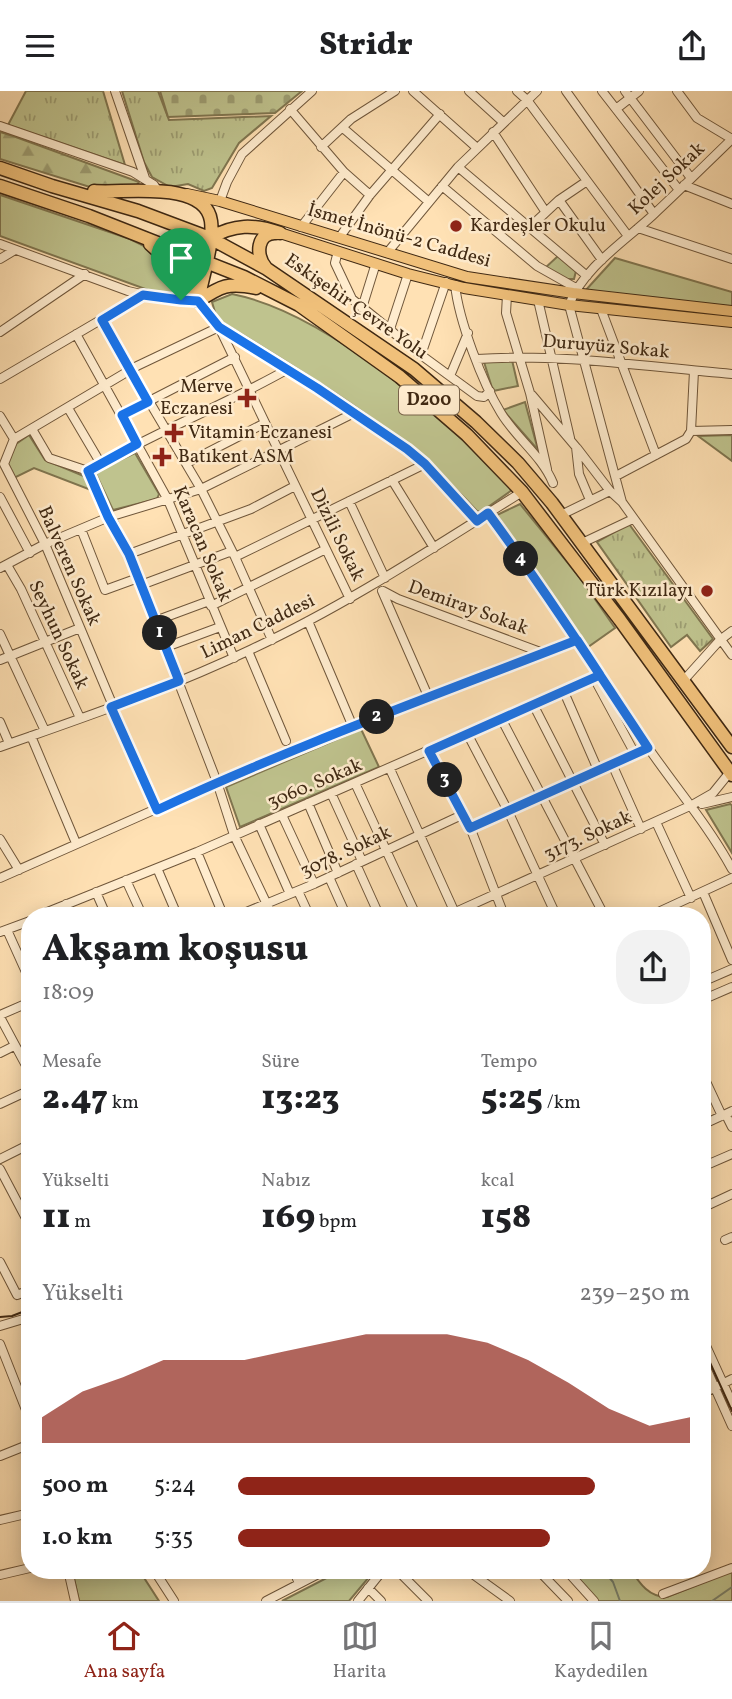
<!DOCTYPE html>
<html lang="tr">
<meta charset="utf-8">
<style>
body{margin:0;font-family:Vollkorn,serif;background:#f2f2f2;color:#202124;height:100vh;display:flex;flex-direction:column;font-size:26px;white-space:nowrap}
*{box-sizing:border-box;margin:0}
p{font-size:23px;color:#757577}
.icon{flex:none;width:38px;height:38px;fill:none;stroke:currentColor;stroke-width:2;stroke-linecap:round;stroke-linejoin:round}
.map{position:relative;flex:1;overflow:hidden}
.sheet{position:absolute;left:21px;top:816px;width:690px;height:672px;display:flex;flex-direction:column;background:#fff;border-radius:28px;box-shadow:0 4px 18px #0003}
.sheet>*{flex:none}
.pin{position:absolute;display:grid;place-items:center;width:60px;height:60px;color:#fff;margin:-72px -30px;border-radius:50% 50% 50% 0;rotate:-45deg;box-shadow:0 0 7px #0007}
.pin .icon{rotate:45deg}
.km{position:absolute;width:35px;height:35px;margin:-18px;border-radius:50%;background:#222;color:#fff;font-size:19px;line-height:35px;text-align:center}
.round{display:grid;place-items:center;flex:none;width:74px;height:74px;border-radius:28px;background:#f2f2f2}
.summary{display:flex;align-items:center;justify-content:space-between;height:119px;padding:0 21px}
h1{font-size:38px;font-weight:800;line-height:52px}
.stats{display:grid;grid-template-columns:repeat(3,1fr);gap:10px;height:119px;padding:7px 21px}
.stats div{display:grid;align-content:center}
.stats b{font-size:35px;font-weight:800}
.stats small{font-size:19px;font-weight:400}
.stats p{font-size:19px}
.chart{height:196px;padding:14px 21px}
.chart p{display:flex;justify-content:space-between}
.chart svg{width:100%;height:126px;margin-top:7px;fill:#8f2418;opacity:.7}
ul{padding:0 21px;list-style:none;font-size:23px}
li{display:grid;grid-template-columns:112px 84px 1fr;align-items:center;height:52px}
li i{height:18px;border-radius:9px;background:#8f2418}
header{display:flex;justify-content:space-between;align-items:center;height:91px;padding:0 21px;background:#fff;font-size:32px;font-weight:800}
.tabs{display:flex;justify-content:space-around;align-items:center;height:98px;border-top:2px solid #e0e0e0;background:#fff;font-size:19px;color:#757577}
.tabs a{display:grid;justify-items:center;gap:4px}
.tabs .current{color:#8f2418}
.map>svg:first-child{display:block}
.grass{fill:url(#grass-tufts);stroke:#807650;stroke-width:2}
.forest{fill:url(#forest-firs);stroke:#807650;stroke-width:2}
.cemetery{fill:url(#cemetery-stones);stroke:#807650;stroke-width:2}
.park{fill:#bfc38e;stroke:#807650;stroke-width:2}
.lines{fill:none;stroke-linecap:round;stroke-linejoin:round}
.stream{stroke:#7a826d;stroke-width:2}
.minor-casing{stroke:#70573b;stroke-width:10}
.major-casing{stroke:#402913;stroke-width:12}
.highway-casing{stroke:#402913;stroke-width:15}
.minor{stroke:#ffecce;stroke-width:8}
.major{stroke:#f0c07a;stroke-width:10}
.highway{stroke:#f0c07a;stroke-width:12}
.tram{stroke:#402913;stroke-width:2}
.route-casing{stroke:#fff;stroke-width:14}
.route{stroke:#1a73e8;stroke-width:9}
.poi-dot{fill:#8f2418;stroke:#ffecce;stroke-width:2.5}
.labels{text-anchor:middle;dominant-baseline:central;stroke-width:5;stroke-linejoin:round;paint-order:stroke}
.shield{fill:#ffecce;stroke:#79644b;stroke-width:2}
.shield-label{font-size:18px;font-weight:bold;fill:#402913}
.street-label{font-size:19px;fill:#402913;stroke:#ffecce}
.poi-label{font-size:19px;fill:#402913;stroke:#ffecce;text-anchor:start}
</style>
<header><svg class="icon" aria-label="menu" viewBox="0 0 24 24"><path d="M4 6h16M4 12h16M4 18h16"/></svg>Stridr<svg class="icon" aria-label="share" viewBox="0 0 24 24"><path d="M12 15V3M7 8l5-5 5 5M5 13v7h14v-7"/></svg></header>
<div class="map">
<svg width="732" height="1510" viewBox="0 0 732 1510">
<defs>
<pattern id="grass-tufts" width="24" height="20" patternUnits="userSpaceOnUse" patternTransform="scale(1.75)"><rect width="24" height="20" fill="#bfc38e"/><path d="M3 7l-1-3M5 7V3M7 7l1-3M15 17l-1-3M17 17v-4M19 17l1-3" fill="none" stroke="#9d9e73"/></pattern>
<pattern id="forest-firs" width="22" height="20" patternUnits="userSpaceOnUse" patternTransform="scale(1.75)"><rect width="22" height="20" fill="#bfc38e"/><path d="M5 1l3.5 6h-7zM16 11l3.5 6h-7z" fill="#9d9e73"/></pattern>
<pattern id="cemetery-stones" width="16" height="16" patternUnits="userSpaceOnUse" patternTransform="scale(1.75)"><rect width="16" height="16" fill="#bfc38e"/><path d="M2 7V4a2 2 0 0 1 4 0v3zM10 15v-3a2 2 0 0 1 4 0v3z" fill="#9d9e73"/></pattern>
</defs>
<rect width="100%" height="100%" fill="#ffe1b4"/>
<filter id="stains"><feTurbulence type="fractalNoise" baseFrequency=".00286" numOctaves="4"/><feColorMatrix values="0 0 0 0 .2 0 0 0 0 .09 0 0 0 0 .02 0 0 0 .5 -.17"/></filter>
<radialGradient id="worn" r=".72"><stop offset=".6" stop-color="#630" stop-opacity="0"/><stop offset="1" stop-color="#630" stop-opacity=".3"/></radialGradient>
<path class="grass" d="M26 0H103L125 74 8 34Z
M122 0H158L169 29 271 25 239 52 212 97 204 100 188 93 170 96 152 86 144 71Z
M629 433 713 548 700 560 687 544 671 556 597 451Z"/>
<path class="forest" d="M0 41 13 45 139 91 137 94 93 97 0 68Z"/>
<path class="cemetery" d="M160 0H302L275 22 168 26Z"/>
<path class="park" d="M0 104 130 148 154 160 180 196 172 203H159L0 145Z
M558 165 576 180 574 188H565L545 177Z
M615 167 732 201V216L585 200Z
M232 203C328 222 447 328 512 399L481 421 477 420C404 339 310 285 217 228L212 211Z
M512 269 518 295 493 300 484 271Z
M525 311 538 359 503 319Z
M29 344 45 369 86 386 91 399 34 377 14 387 7 372 16 353Z
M732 344V370L698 345Z
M135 362 159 403 157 408 113 419 95 381Z
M520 413 581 488 615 537 588 556 497 424Z
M361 638 379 676 240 736 226 696Z
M730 713 732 714V762L706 719Z
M72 1479H139L159 1510H79Z
M342 1479H375L349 1510H282Z
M569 1479H631C640 1493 649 1506 667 1506L732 1480V1510H598Z"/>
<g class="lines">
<path class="stream" d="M603 1479 613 1491 620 1510
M712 1510 732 1496"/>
<defs>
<path id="minor" d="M115 0 145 87
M413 0 477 57
M469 0 503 31
M517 0 527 9 628 145
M566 0 654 123
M602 0 679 99
M625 0 691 87
M677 0 697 27 732 48
M290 18 344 81 370 104
M616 18 639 0
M0 35 133 81 154 94 159 101
M343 37 429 111
M493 41 545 120
M732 48C706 73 680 99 653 124 625 150 583 177 569 214L622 411 732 564
M321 56 351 28 395 0
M458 76 587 185
M684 94 732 113
M442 95 537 175 576 197
M559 109 602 169
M220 110 227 91 242 63 312 0
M301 136 344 81
M529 137 559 109 587 90
M638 137 732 168
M339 147 370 104 440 23
M0 153 128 200 163 208 198 210 219 236 350 508
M338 160 335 172 352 208 421 264 477 305 484 306 490 300
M387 162 458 76 537 0
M0 168 15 159
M455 194C459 230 482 291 501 322 516 347 542 365 553 392
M507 204 506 222 530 302 547 378
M538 209 570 347
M362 217 376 172
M601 218 656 364
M101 229 201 398 235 466 272 549
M221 237 318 297 407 358 425 373 477 430
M390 238 408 183
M0 241 85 183
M76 243 168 409 234 567
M421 264 446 191
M477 268C563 262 647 276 732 283
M450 285 468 242
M0 288 143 204
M532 304 576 356 579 383 590 409
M68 317 101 373
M122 324 235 266
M0 325 14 348
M32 338 49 367 88 380C153 342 223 315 288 278
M691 340 694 280
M14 348 4 373 45 453 113 615
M14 348 137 275 219 236
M577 357 610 400 622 411
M187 372 265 332
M88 380 129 463 217 691 234 744 272 824
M616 385 686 348 691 340 732 339
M392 389 434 457
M0 406 30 462
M349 410 385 487
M488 422C544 498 594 578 647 655 676 697 708 734 732 778
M561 424 610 400
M81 438 105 499 138 487
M582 452 633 428
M129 463 251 418 295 395
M235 466 425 373
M7 474 21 498 80 627
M0 477 45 453 109 426 201 398 354 322
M141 494 232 460
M382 500 428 605
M383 500 398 508 543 562
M211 515 326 458
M155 530 209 510
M308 530 353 636
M0 543 45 640
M166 556 220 536
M248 560 286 650
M0 569 80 537
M594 587 635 663
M684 589 720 549 732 540
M564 601 598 679
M534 615 605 754
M111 616 157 719
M502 629 604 824
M0 631 9 652
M468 644 508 720 556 824
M31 645 76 752
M0 656C85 626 171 597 252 558 347 514 434 456 522 401
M429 660 470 736 504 824
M612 673 641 738
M390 678 455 822
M355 692 416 824
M331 702 362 770
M308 712 338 782
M702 713 732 706
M282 724 314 793
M656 731 691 807
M259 733 290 803
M470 736 648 657
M0 748 19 779
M197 761 223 824
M356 773 379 824
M157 777 177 824
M329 786 346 824
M0 787 217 691 428 605 577 549
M126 789 142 824
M298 800 309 824
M96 801 106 824
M703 801 732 869
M66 813 71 824
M40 824 197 761 600 584
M239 824 314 793 464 723
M449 824 692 714 713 702 730 681
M652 824 732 787
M7 839 30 890
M0 841 30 830
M702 891 732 878
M702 909 732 896
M0 924 30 911
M0 926 30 982
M0 962 14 955
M702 982 722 1025
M0 1013 30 999
M728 1028 732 1036
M702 1034 732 1020
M0 1068 30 1053
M702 1076 732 1063
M0 1078 30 1135
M702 1117 732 1103
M725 1149 732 1146
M0 1171 17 1204 30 1199
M0 1235 30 1226
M702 1246 732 1312
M0 1253 30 1329
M702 1268 732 1335
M702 1303 732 1288
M0 1365 30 1353
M0 1429 30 1422
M68 1479 75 1510
M154 1479 174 1510
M293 1479 299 1492
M397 1479 428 1510
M467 1479 510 1510
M538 1479 568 1510
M566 1479 594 1510
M0 1484 30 1477
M368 1497 381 1510
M663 1503 732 1477
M266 1510 326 1479
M358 1510 383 1479"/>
<path id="major" d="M187 103 220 110 467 186 573 202 732 220
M280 142 408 183 464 197 569 214 732 231"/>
<path id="highway" d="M0 77 52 95 138 120 210 147 267 178 414 278 476 331 518 372 552 412 732 656
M0 95 89 125 244 186 299 214 400 286 467 344 522 401 620 529 732 684
M94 100C123 103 205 88 211 130 214 152 202 187 198 210
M210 147C234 133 254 133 280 142
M150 153 173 174 198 210
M266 177C255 164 257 141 276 142
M198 210C221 195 228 191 256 197"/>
</defs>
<use href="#minor" class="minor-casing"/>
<use href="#major" class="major-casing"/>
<use href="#highway" class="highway-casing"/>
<use href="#minor" class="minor"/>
<use href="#major" class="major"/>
<use href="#highway" class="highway"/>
<path class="tram" d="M0 1226 12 1225 30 1218
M702 1254 732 1320"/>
</g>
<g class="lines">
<defs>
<path id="route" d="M181 209 143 204 102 229 148 311 122 324 137 353 88 380 108 426 129 463 179 590 111 616 157 719C294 655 436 604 577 549L600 584 429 660 470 737 648 657C596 578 544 498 488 422L477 430 425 373 407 358 317 297 219 236 198 210 181 209"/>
</defs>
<use href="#route" class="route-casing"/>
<use href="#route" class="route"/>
</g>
<g class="poi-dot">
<circle cx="456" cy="135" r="7"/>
<path d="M243.5 296.5h7v7h7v7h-7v7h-7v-7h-7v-7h7z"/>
<path d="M170.5 331.5h7v7h7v7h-7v7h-7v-7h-7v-7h7z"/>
<path d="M158.5 355.5h7v7h7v7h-7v7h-7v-7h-7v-7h7z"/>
<circle cx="707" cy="500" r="7"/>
</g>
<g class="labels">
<rect class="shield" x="399" y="294.5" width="60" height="29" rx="5"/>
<g class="shield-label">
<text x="429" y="309">D200</text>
</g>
<g class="street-label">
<text transform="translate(667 88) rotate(-43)">Kolej Sokak</text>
<text transform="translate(399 145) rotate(16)">İsmet İnönü-2 Caddesi</text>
<text transform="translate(356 216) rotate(35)">Eskişehir Çevre Yolu</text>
<text transform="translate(606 256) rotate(5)">Duruyüz Sokak</text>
<text transform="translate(337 444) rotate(64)">Dizili Sokak</text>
<text transform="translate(202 453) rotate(67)">Karacan Sokak</text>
<text transform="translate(69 475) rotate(66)">Balveren Sokak</text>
<text transform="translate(468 517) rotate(20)">Demiray Sokak</text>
<text transform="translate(258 536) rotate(-26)">Liman Caddesi</text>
<text transform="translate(58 544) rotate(65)">Seyhun Sokak</text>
<text transform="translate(315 693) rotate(-23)">3060. Sokak</text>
<text transform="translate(588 745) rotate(-25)">3173. Sokak</text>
<text transform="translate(346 761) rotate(-25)">3078. Sokak</text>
</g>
<g class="poi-label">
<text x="470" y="135">Kardeşler Okulu</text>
<text x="233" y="296" text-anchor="end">Merve<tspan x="233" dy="22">Eczanesi</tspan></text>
<text x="188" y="342">Vitamin Eczanesi</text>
<text x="178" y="366">Batıkent ASM</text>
<text x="693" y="500" text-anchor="end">Türk Kızılayı</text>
</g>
</g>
<rect width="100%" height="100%" filter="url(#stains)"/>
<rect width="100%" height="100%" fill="url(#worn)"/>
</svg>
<div class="pin" style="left:181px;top:209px;background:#1e9e55"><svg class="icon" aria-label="arrive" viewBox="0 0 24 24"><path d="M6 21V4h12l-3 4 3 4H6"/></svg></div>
<b class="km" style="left:160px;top:542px">1</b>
<b class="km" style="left:377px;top:626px">2</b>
<b class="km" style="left:445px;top:689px">3</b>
<b class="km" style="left:521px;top:468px">4</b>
<section class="sheet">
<div class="summary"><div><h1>Akşam koşusu</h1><p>18:09</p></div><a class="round"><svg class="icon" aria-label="share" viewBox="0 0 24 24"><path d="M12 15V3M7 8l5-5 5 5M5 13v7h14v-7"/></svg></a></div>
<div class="stats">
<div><p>Mesafe</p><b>2.47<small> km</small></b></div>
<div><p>Süre</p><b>13:23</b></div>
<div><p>Tempo</p><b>5:25<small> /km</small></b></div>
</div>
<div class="stats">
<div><p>Yükselti</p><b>11<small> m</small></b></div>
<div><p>Nabız</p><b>169<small> bpm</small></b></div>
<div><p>kcal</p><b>158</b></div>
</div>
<div class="chart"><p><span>Yükselti</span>239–250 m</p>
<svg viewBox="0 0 160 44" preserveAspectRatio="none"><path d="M0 44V35L10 26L20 21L30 15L40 15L50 15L60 12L70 9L80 6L90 6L100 6L110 9L120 15L130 23L140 32L150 38L160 35V44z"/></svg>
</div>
<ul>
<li><b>500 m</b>5:24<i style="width:79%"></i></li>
<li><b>1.0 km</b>5:35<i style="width:69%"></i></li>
</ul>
</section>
</div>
<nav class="tabs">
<a class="current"><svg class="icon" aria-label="home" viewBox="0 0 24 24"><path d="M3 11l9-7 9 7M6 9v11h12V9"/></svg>Ana sayfa</a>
<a><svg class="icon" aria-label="map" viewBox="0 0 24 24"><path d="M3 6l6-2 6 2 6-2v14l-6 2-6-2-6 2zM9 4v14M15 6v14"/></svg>Harita</a>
<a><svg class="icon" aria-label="saved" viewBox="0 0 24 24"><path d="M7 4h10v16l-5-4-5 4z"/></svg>Kaydedilen</a>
</nav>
